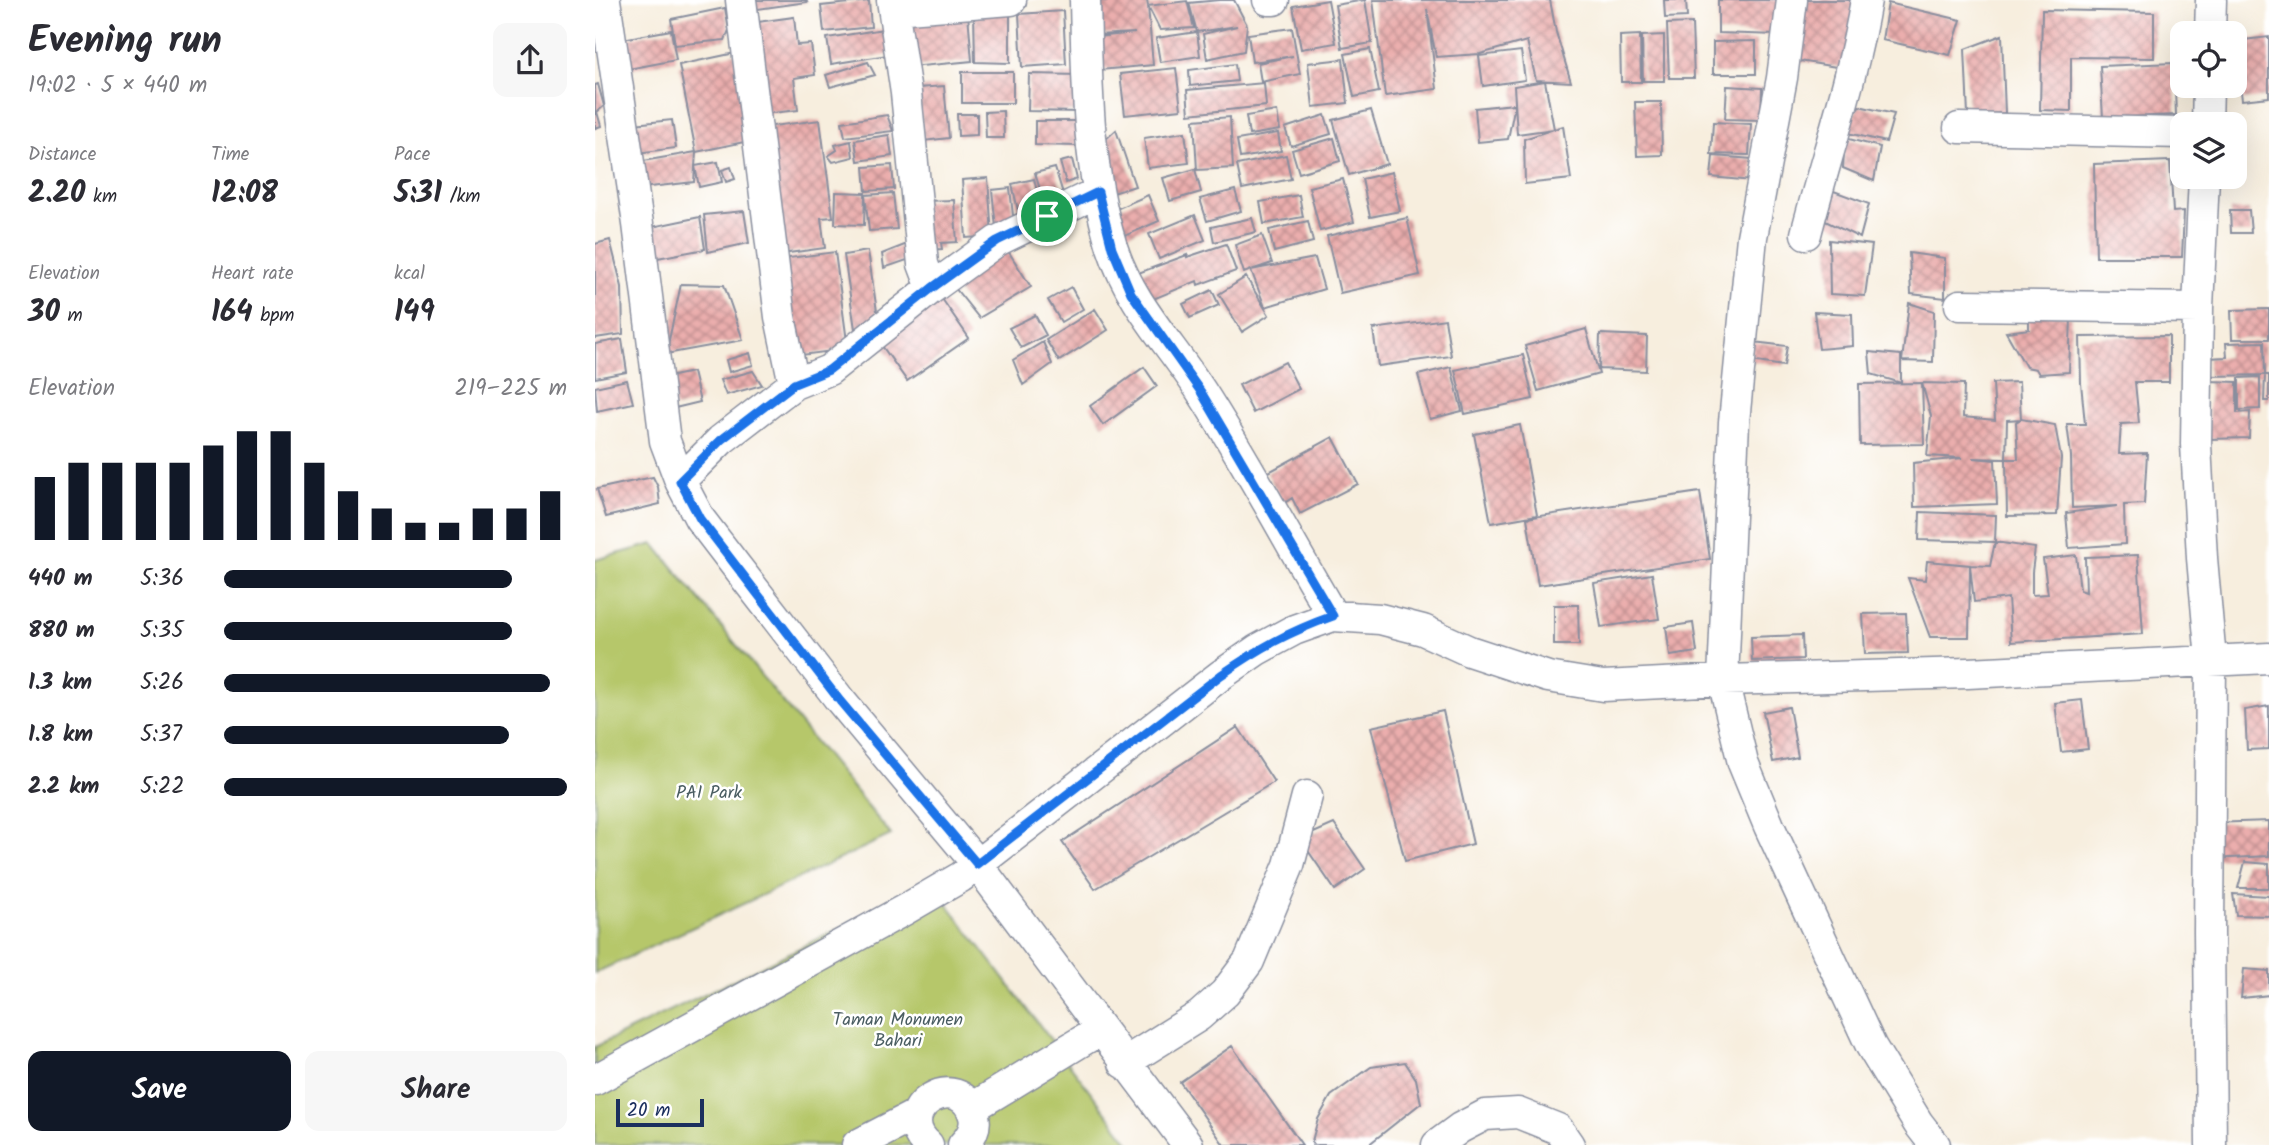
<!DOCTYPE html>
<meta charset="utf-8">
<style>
body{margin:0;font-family:Kalam,sans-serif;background:#f7f7f7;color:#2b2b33;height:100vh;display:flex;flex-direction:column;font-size:26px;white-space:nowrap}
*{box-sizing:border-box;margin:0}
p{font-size:23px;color:#7c7c81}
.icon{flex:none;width:38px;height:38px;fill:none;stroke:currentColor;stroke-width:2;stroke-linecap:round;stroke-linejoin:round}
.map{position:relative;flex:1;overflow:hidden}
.sheet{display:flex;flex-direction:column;background:#fff;width:595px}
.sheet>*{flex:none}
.fabs{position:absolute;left:1575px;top:21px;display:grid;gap:14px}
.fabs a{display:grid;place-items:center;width:77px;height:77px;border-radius:14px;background:#fff;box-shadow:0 7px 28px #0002;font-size:35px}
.scale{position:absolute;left:21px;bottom:18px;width:88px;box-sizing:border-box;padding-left:7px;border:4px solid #1b2f5e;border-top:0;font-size:19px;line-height:24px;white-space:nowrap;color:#1b2f5e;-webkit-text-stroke:5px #fff;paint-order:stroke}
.pin{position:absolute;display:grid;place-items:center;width:60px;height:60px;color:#fff;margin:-30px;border:4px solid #fff;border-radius:50%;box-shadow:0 2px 7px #0007}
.round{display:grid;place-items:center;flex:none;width:74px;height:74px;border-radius:14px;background:#f7f7f7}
.overview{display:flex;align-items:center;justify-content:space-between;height:119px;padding:0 28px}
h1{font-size:38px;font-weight:700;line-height:52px}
.figures{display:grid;grid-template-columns:repeat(3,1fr);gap:10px;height:119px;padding:7px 28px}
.figures div{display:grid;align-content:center}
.figures b{font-size:30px;font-weight:700}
.figures small{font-size:19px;font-weight:400}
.figures p{font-size:19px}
.chart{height:196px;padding:14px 28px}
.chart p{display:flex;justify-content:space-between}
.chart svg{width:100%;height:126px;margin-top:7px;stroke:#111827;stroke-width:6}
.button{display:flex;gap:14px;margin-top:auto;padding:14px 28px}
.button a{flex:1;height:80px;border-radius:14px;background:#111827;color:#fff;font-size:28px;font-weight:700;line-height:80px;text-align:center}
.button a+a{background:#f7f7f7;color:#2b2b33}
ul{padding:0 28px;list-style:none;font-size:23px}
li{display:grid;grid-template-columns:112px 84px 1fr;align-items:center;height:52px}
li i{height:18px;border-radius:9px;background:#111827}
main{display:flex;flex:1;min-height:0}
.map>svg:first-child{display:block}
.green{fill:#b6c76a;stroke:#687b64;stroke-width:2}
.building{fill:url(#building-cross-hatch)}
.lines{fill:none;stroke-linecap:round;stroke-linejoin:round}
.minor-casing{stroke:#898e9e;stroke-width:33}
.minor{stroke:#fff;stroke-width:30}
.route-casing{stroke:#fff;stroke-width:14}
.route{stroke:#1a73e8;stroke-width:9}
.labels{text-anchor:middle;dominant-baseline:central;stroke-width:5;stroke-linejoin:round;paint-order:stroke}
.park-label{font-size:18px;fill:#4a5d62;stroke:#fff}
</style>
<main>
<section class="sheet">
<div class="overview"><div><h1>Evening run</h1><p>19:02 · 5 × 440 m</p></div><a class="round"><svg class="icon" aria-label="share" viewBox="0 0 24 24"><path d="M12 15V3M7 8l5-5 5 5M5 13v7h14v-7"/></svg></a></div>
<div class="figures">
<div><p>Distance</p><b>2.20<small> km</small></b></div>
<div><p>Time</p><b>12:08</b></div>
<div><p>Pace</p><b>5:31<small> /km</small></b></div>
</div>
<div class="figures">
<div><p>Elevation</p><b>30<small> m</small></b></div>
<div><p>Heart rate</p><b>164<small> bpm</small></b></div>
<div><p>kcal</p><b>149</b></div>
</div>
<div class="chart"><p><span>Elevation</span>219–225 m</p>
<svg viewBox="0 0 160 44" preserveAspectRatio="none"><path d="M5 44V22M15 44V17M25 44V17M35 44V17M45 44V17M55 44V11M65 44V6M75 44V6M85 44V17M95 44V27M105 44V33M115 44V38M125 44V38M135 44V33M145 44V33M155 44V27"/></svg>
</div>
<ul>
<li><b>440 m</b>5:36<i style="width:84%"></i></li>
<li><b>880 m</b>5:35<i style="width:84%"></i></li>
<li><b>1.3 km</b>5:26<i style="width:95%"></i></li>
<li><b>1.8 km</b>5:37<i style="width:83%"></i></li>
<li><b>2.2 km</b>5:22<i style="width:100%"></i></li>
</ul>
<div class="button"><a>Save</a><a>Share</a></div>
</section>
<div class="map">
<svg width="1674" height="1145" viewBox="0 0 1674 1145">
<defs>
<pattern id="building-cross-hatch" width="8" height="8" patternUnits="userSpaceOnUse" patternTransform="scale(1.75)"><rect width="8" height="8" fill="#ebaead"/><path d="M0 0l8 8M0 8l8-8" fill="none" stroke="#be8e90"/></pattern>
</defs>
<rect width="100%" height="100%" fill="#fff"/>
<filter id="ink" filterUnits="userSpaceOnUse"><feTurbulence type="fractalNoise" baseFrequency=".0143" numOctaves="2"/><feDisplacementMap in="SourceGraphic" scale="14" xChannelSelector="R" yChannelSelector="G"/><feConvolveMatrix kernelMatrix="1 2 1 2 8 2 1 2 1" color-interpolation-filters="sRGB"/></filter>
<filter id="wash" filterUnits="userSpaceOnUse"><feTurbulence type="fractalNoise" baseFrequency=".00686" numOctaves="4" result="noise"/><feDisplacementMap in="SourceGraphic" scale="28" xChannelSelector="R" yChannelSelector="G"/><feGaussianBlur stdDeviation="1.57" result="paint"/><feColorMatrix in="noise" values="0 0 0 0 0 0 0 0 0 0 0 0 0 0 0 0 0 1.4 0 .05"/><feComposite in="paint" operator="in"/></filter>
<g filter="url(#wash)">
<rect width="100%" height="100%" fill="#f7eede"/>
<path class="green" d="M59 544 296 835 0 973V560Z
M337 884 536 1145H0V1047Z"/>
<g id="blocks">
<path class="building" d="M154 0H211L212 2 156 10Z
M552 0 553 6 592 1 599 28 565 30 553 6 558 65 505 70 502 37 540 33 501 35 498 1Z
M624 0H639L652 25 649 51 612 59 608 34 642 26 602 32 594 3Z
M733 0 741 43 706 49 698 6Z
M770 0 777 43 747 48 740 5Z
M778 0H955L961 32 976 82 941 80 932 41 885 54 841 57 832 9 842 89 790 96Z
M1069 0H1091L1092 17 1070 18Z
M1123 0H1184L1183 35 1123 33Z
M1203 0H1265L1254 69 1192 59Z
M274 1 276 27 229 32 226 6Z
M1293 3 1366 20 1355 55 1287 40Z
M130 8 134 30 130 40 80 45 76 19Z
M1447 10 1559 12V58L1476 57V111L1445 110Z
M468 11 471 64 427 67 424 14Z
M379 12H415V63L380 62Z
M373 14 377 61 316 67 311 20Z
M199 17 202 45 216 44 220 75 199 78 203 110 169 114 156 23Z
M1097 23 1099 78H1074L1072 24Z
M295 28 299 54 236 64 232 38Z
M697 28 705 74 666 82 663 63 698 56 657 62 653 34Z
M76 30 81 60 28 70 22 40Z
M602 32 605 56 565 62 561 38Z
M1045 35 1046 82H1026L1025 36Z
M1069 35V81H1048L1047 36Z
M1407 35 1410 113 1373 115 1370 49Z
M1674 37V97L1647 100 1640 41Z
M1161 41V74H1118V42Z
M775 49 784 92 759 97 750 54Z
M926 51 930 80 888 86 884 56Z
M140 53 154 141 101 152 84 65Z
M748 59 753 103 718 107 713 63Z
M273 62 280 75 235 87 231 75Z
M1579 63 1581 115 1508 118 1505 66Z
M640 64 642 81 595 86 594 70Z
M581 68 586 109 530 115 525 74Z
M367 72H418V103H367Z
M434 74 486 75 485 112 433 111Z
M950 81 959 129 922 134 919 86Z
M669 83 671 106 594 114 592 90Z
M3 84 9 106 2 112 6 126 0 128V85Z
M349 86 354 138 328 141 323 88Z
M1132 86 1167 88 1166 120 1130 119Z
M1040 102H1066L1067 155 1042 156Z
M920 104 913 139 883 142 880 108Z
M1264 106 1299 114 1291 142 1249 132Z
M776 110 792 164 754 175 738 120Z
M408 111 409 138H391L390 112Z
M682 111 685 130 654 135 651 116Z
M362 114H382V135L363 136Z
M292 115 298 131 250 137 247 122Z
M730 115 736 134 696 146 690 128Z
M635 117 638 168 602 170 599 120Z
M77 120 81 148 42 153 39 124Z
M225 120 238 217 226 218 230 248 186 254 169 127Z
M440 121H483L482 146 440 145Z
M1118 122 1156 124 1154 155 1116 154Z
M968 126 976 179 930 184 929 139Z
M521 130 540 186 515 194 500 149Z
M590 132 594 163 553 168 549 138Z
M683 133 686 151 645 158 642 140Z
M294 135 297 156 263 161 260 140Z
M739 138 745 161 704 173 697 150Z
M1250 138 1285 147 1279 181 1248 168Z
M256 141 258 157 238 162 233 156 242 150 240 145Z
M1640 147H1643L1642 174H1640Z
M101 152 99 182 46 188 42 162Z
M691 155 696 179 647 189 642 165Z
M1118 156 1158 159 1157 181 1116 177Z
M477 159 482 179 471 183 465 162Z
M1575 161 1578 212 1589 211 1587 257H1501L1499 164Z
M123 162 127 182 104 187 100 166Z
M297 165 299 189 271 191 269 167Z
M136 167 140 179 131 182 127 170Z
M460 168 470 200 450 206 440 173Z
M600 169 606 192 575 201 568 178Z
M797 172 805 211 775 217 767 179Z
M393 178 397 236 371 238 367 180Z
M439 179 447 213 425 219 417 184Z
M748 179 759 222 725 231 714 187Z
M1228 187 1274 204 1265 238 1222 217Z
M415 188 419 225 401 227 397 190Z
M640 190 646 211 612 221 605 199Z
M241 192 270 193 269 225 240 224Z
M298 193 302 229 274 231 270 195Z
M553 195 564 221 523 239 512 213Z
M704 195 708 217 669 224 665 202Z
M359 200 362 242 346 243 347 249 331 250 328 201Z
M1635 210H1654L1656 233H1636Z
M149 211 154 243 113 252 109 215Z
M600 215 610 240 564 259 554 234Z
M105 217 110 249 57 259 52 228Z
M657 218 661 232 619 242 616 227Z
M812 218 825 275 745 293 732 236Z
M713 221 718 242 679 252 674 230Z
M667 235 677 263 656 270 720 258 729 289 670 307 656 270 649 273 640 245Z
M15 240 27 287 28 334 0 338V244Z
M1234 240 1277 245 1270 296 1235 294Z
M408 243 436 287 384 318 356 283Z
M312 244 318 258 289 268 287 254Z
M631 244 641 271 603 285 602 281 546 304 535 276 592 255V257Z
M273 251 284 325 260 329 249 255Z
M240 252 253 349 199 356 186 259Z
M1314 253 1350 258V298L1316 294Z
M651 277 674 315 647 332 624 294Z
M86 284 129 285 148 340 71 354Z
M476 287 488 309 466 322 453 300Z
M617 290 624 305 595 318 588 304Z
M343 293 374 338 312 381 280 336Z
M1314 303 1339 311 1338 362 1307 361Z
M500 309 513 330 464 361 451 340Z
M1674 309V339H1637L1636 310Z
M1434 311 1476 317 1474 372 1444 374 1441 369 1431 367 1411 332 1434 329Z
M1219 312 1257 314 1258 346 1224 349Z
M440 315 451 335 426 348 414 328Z
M850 319 856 356 783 366 778 329Z
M991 329 1004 374 943 391 930 346Z
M1005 334 1052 336 1051 371 1004 369Z
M1574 336V382H1540L1544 423 1526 424 1524 454 1552 453 1549 504 1529 505 1530 544 1474 548 1471 513 1522 506 1477 508 1476 456 1472 424H1490L1486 383 1485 337Z
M27 339 32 372 0 378V344Z
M448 342 457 364 428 385 418 360Z
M1158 342 1192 346 1189 366 1155 361Z
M1669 342 1670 375 1613 376V358L1632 357 1631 343Z
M1274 352 1306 355V383L1276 374Z
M155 353 158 365 134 372 131 360Z
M928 355 938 399 870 414 860 370Z
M690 362 704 389 658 413 644 385Z
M549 367 562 386 508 425 495 406Z
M856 367 867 411 835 419 823 375Z
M158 371 167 385 131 395 125 380Z
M98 372 105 402 80 408 73 377Z
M1670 375H1674V401H1669Z
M1665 377V409L1644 410V378Z
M32 380 38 403 2 411 0 387Z
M1614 381 1642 382V413L1655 412 1654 438 1613 439Z
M1424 382 1426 419 1460 425 1466 458 1462 515 1412 516 1411 459H1423L1421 422 1426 419 1412 420 1411 459 1378 458 1400 460 1402 504 1319 507 1318 463 1368 458 1332 456 1336 416 1327 383 1369 384 1368 417 1400 420 1398 383Z
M1327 383 1329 444 1265 445 1264 384Z
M925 425 942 515 896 523 879 434Z
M738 437 763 484 705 514 697 498 688 504 672 473Z
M58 477 63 487 65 504 11 517 2 489Z
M1105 492 1115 559 943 585 932 518Z
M1325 512 1401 515 1400 542 1440 548 1437 572V595L1453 594 1448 559 1481 555 1485 590 1491 592 1490 557 1543 555 1548 634 1416 642 1413 598 1379 602 1375 565 1395 566 1400 542 1324 540Z
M1332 561 1375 565 1374 637H1335L1313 578 1330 580Z
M1057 574 1064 619 1006 627 999 583Z
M959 605H983L984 645H959Z
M1311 613 1313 653 1270 654 1268 614Z
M1098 623 1102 652 1075 656 1071 627Z
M1207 635 1208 659 1157 661 1156 637Z
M1487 700 1493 749 1466 752 1460 703Z
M1674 706V749L1652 750 1650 710Z
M1194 707 1203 757 1178 762 1168 712Z
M848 711 878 844 810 861 776 727Z
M643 727 679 782 500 889 467 842Z
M1674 821V856L1616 859V823Z
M739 824 770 869 740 890 705 839Z
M1650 862 1674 864V888H1643Z
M1638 894 1674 896V916L1641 915Z
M1649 969 1674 971V995L1646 998Z
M637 1046 707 1145H629L585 1082Z
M810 1062 821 1079 826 1103 773 1145H718L717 1141 723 1119 736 1096 776 1067Z"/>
</g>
</g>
<g filter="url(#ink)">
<use href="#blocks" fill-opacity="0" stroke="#898e9e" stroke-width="2"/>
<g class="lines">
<defs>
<path id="minor" d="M10 0 43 224 70 441 85 481 126 440 199 384 234 370 337 288 402 241 503 192
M146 0 185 317 199 384
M297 0 311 93 328 264 337 288
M490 0C492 83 492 167 517 247 535 303 575 343 606 391 653 464 694 542 738 616
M673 0H679
M1197 0 1187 78 1157 237 1139 422 1128 680 1148 763 1174 826 1276 1046 1323 1123 1340 1145
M299 9 416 0
M1615 33 1616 0
M1612 124 1613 86
M1364 128 1587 133
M1609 177 1603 308 1601 444 1607 558 1616 660 1614 932 1616 1145
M1211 234C1231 156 1258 79 1271 0
M1365 305 1603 308
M85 481 105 519 141 566 245 700 382 864 593 1145
M529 1063 604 1016 630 993 654 961 694 865 712 796
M0 1080 311 909 366 877 626 675 662 650 699 630 738 616 785 619 828 630 874 651 953 677 1008 686 1128 680 1373 673 1674 658
M377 1108 505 1030
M262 1145 322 1114
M333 1145C293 1109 365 1066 379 1116 382 1128 376 1137 368 1145
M842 1145 865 1128 890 1115 923 1113 963 1129 974 1145"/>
</defs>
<use href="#minor" class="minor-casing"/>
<use href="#minor" class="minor"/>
</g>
</g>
<g class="lines" filter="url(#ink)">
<defs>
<path id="route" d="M503 192 517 248 536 293 606 392 738 616C693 632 665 648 626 675L382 864 245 701 105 519 85 481 126 440 199 384 234 370 337 288 402 241Z"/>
</defs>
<use href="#route" class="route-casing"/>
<use href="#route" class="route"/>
</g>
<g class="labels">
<g class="park-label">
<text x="114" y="793">PAI Park</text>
<text x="303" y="1020">Taman Monumen<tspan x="303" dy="21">Bahari</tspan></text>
</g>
</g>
</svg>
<div class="fabs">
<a><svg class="icon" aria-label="locate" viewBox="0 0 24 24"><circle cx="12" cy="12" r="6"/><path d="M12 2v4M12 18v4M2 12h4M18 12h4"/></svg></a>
<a><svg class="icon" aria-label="layers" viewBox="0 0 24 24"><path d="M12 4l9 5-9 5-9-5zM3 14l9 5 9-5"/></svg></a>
</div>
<div class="scale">20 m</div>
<div class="pin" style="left:452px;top:216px;background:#1e9e55"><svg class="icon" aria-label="arrive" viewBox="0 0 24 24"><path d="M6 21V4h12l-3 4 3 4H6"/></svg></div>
</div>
</main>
